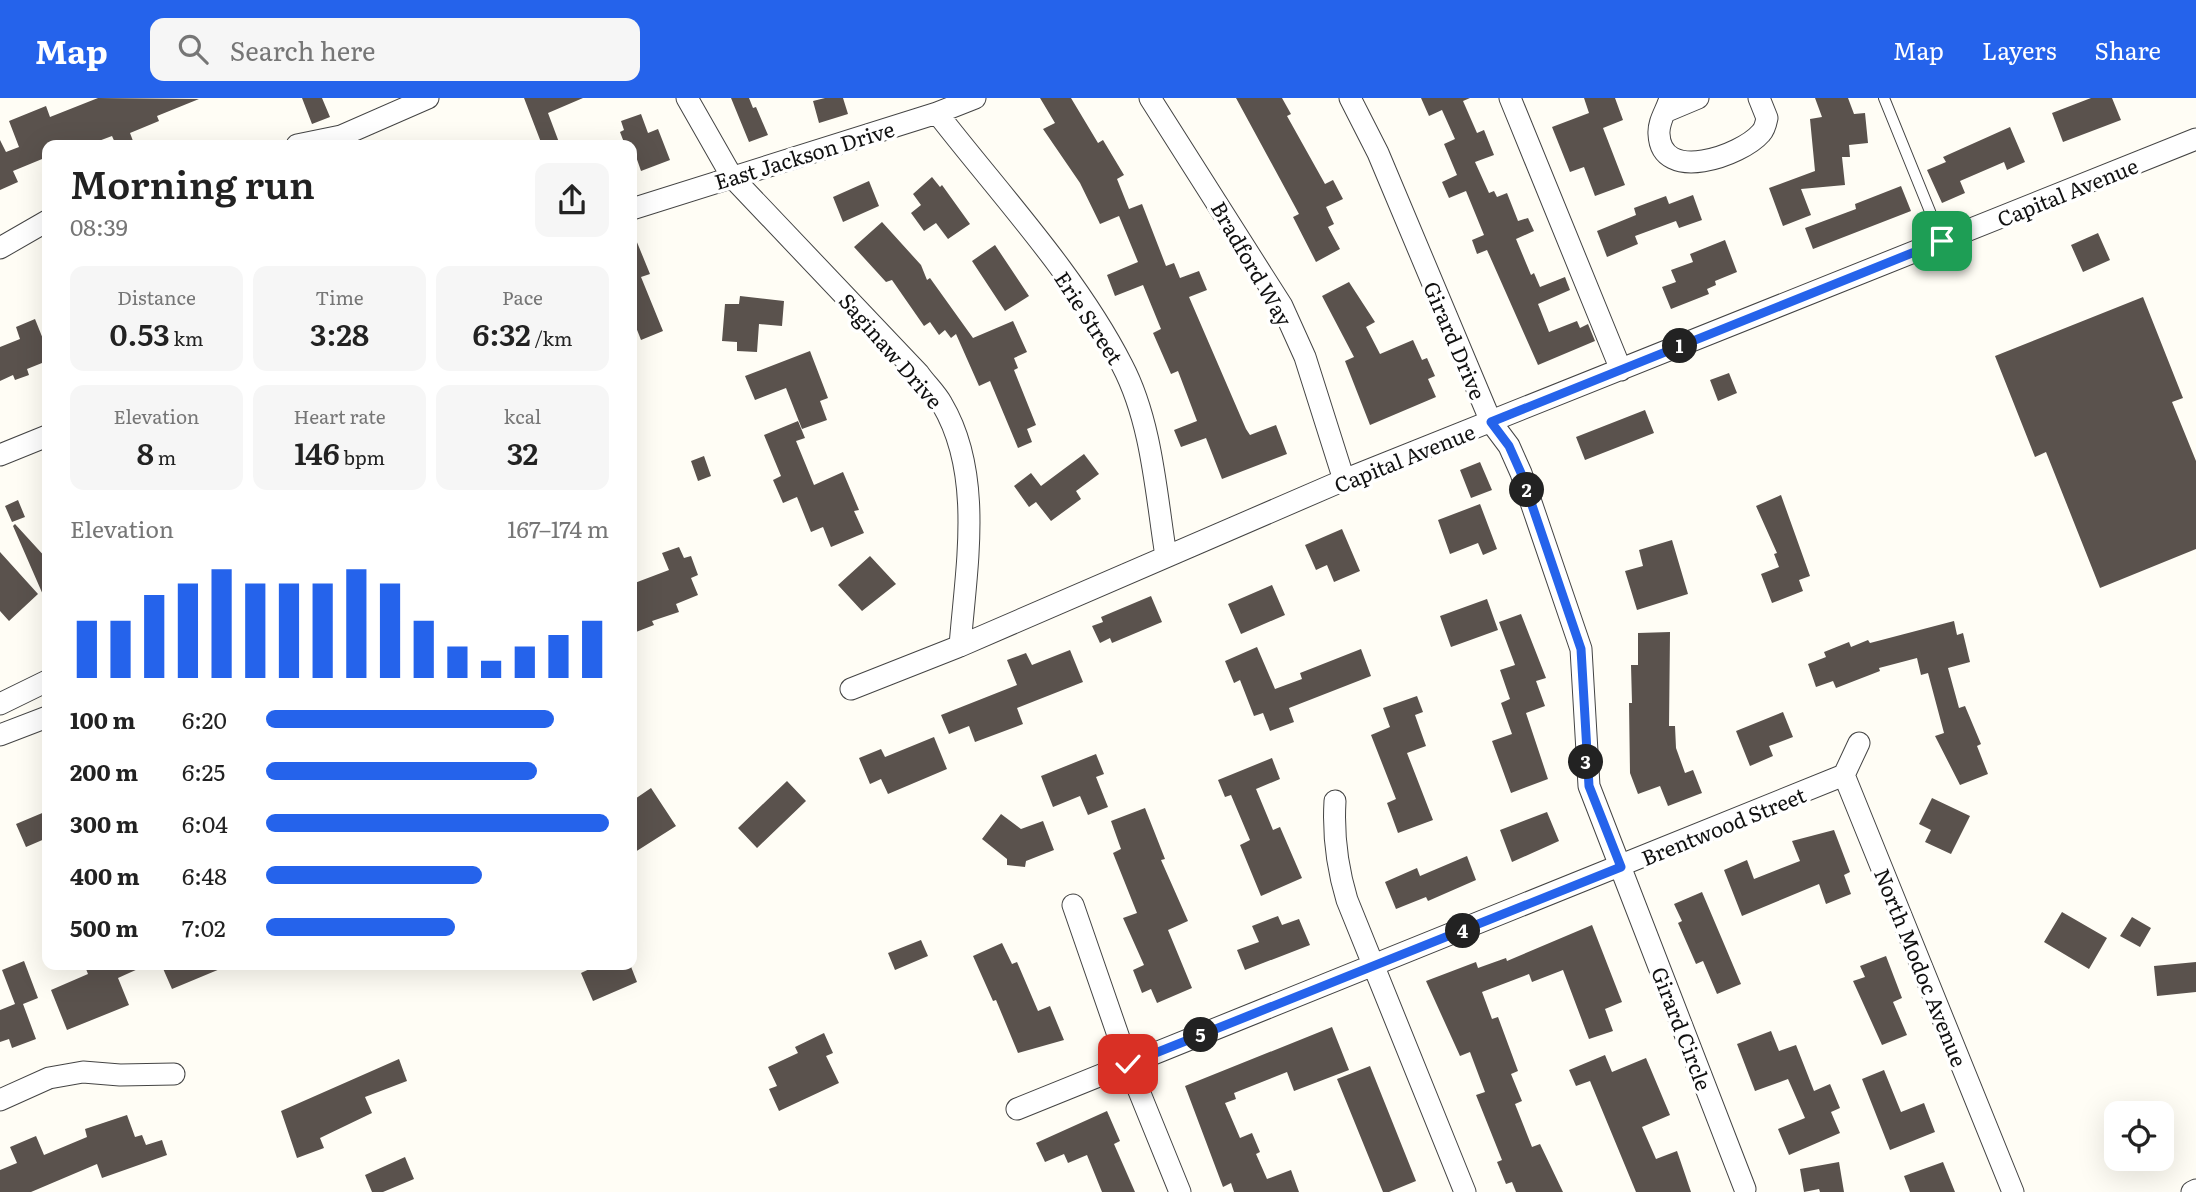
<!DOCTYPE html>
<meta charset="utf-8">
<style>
body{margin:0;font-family:Literata,serif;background:#f6f6f6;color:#222;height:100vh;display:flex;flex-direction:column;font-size:26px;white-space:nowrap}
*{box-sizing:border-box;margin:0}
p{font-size:23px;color:#767676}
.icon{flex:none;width:38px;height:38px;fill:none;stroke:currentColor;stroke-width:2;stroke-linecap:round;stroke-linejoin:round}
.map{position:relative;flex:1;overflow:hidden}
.side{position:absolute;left:42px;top:42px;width:595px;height:830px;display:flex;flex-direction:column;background:#fff;border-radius:14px;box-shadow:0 7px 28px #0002}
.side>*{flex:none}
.controls{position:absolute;left:2104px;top:1003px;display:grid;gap:14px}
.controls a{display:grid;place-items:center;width:70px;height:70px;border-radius:14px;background:#fff;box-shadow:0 7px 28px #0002;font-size:35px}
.pin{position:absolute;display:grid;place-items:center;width:60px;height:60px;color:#fff;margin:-30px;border-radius:14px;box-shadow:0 4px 10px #0006}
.km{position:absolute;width:35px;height:35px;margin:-18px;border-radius:50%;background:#222;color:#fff;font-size:19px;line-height:35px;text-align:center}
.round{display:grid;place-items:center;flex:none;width:74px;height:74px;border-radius:14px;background:#f6f6f6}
.summary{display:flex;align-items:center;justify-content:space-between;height:119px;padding:0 28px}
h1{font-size:38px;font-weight:600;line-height:52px}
.stats{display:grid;grid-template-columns:repeat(3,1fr);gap:10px;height:119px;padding:7px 28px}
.stats div{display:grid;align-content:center;border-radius:14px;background:#f6f6f6;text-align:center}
.stats b{font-size:30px;font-weight:600}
.stats small{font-size:19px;font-weight:400}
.stats p{font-size:19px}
.chart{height:196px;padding:14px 28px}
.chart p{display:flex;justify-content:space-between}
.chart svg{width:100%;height:126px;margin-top:7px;stroke:#2563eb;stroke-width:6}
ul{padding:0 28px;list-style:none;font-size:23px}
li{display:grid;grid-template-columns:112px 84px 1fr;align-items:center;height:52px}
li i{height:18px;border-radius:9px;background:#2563eb}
header{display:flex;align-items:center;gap:42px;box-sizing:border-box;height:98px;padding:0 35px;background:#2563eb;color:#fff}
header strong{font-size:33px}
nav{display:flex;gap:38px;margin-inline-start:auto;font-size:24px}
.search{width:490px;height:63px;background:#f6f6f6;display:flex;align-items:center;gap:18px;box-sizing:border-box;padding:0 24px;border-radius:14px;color:#767676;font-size:26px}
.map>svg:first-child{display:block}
.building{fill:#5a524d}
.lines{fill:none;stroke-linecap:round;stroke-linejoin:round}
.lane-casing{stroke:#444;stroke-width:12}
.street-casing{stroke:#444;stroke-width:23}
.lane{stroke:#fff;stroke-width:10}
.street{stroke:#fff;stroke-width:21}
.route-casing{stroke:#fff;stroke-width:14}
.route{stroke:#2563eb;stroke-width:9}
.labels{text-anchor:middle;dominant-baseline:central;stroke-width:7;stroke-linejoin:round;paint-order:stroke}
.street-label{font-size:21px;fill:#111;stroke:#fff}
</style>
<header>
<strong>Map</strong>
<div class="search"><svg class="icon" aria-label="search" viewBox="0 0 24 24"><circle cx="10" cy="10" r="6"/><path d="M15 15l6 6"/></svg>Search here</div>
<nav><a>Map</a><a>Layers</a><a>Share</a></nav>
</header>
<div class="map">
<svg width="2196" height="1094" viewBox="0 0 2196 1094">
<rect width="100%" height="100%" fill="#fffdf5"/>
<path class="building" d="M98 0 199 1 157 18 159 23 130 35 133 43 123 47H116L112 38 88 47H47V59L13 73 18 84 0 92V42L6 54 19 49 9 23 46 8 50 19Z
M302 0H322L330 19 312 26Z
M524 0H583L548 15 560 47H542Z
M731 0H749L753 10 756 9 768 37 749 44Z
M825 0H843L848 16 819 25 813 3Z
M1040 0H1071L1098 45 1103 42 1124 77 1117 81 1129 111 1142 106 1166 168 1174 165 1180 180 1199 173 1207 192 1189 199 1246 331 1250 337 1276 327 1287 356 1222 381 1206 340 1181 349 1174 332 1197 323 1178 273 1171 276 1153 235 1161 231 1143 187 1115 198 1107 177 1138 164 1119 118 1100 126 1080 85 1043 31 1055 25Z
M1236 0H1282L1291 16 1287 18 1325 86 1333 82 1343 101 1326 109 1334 126 1328 129 1340 151 1316 164 1293 119 1299 116Z
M1421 0H1470L1463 3 1477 35 1484 32 1494 57 1475 64 1489 95 1494 93 1497 99 1507 95 1518 123 1528 120 1534 133 1516 141 1531 177 1534 175 1540 189 1565 179 1570 192 1538 206 1549 234 1577 223 1580 230 1588 226 1595 243 1538 267 1487 152 1477 156 1472 142 1484 137 1466 93 1449 100 1442 84 1457 77 1444 46 1455 41 1442 12 1429 18Z
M1584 0H1615L1623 22 1603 30 1625 87 1595 98 1584 69 1570 74 1552 29 1589 15Z
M1815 0H1848L1854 16 1865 15 1868 45 1849 47 1850 59H1842L1845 87 1801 91 1811 117 1783 128 1769 90 1815 73 1810 21 1822 19Z
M2091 0H2112L2121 22 2063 44 2052 15Z
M641 16 648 35 658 31 670 62 641 73 632 47H625L620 34 624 32 621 23Z
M2010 29 2025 64 2007 72 2004 64 1960 83 1965 95 1942 105 1927 72 1946 64 1943 59Z
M932 79 940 89 942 87 970 126 948 141 936 125 924 133 911 115 921 107 913 96Z
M869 83 879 108 843 124 833 99Z
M1901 88 1911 113 1813 151 1805 130 1856 111 1855 106Z
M1693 97 1702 122 1679 130 1676 123 1635 138 1638 146 1607 159 1597 133 1636 117 1634 110 1666 98 1669 106Z
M882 124 921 167 927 182 930 180 973 240 1013 223 1027 254 1014 260 1018 270 1014 272 1036 327 1027 331 1032 344 1018 350 990 283 979 288 956 236 951 240 945 232 939 237 930 224 924 228 892 182 886 184 854 149Z
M632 132 650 176 641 179 663 233 641 242 632 219Z
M2098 135 2110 162 2083 174 2071 147Z
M1725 142 1737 174 1715 183 1716 187 1707 191 1709 196 1671 211 1662 189 1676 184 1671 172 1693 164 1690 156Z
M995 147 1029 198 1005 213 972 163Z
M1349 184 1375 224 1366 229 1380 256 1413 242 1422 262 1427 260 1435 278 1428 281 1436 299 1370 327 1345 263 1354 259 1322 198Z
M740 198 784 203 782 228 759 226 757 254 737 253V244L722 243 725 206H739Z
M2143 199 2183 300 2172 304 2196 363V451L2100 490 2046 354 2035 359 1995 258Z
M35 221 47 251V263L27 271 29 277 15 282 13 277 0 283V249L20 241 16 229Z
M810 253 828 300 820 303 827 322 802 331 786 290 755 302 745 278Z
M1729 275 1737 295 1718 303 1710 282Z
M1645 312 1654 335 1585 362 1576 339Z
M798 323 805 340 796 343 814 387 843 374 859 412 854 413 864 435 831 449 823 429 811 434 797 399 783 405 773 382 781 378 764 337Z
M1084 356 1099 376 1076 393 1081 401 1051 423 1036 404 1029 409 1014 388 1031 375 1041 388Z
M704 358 711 378 698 383 691 363Z
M1480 364 1492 392 1471 400 1460 372Z
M1781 397 1810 478 1799 482 1803 493 1772 505 1761 476 1779 469 1774 456 1777 455 1756 408Z
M18 402 25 419 12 424 5 408Z
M1480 406 1497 451 1483 457 1478 445 1450 456 1438 422Z
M15 426 47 461V506L13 428Z
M1342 431 1360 473 1334 484 1327 467 1316 472 1305 447Z
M1672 442 1688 496 1637 512 1625 473 1643 468 1639 452Z
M679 449 684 460 691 458 698 477 691 480 698 497 676 506 679 514 652 523 654 527 636 534 632 524V486L669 472 662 455Z
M0 454 38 496 9 523 0 513Z
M870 458 896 486 862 513 838 487Z
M1272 487 1285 517 1241 536 1228 506Z
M1151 498 1162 524 1112 545 1110 540 1100 545 1092 528 1103 524 1101 519Z
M1487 501 1498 532 1451 549 1440 518Z
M1521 516 1546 580 1536 583 1545 608 1526 615 1548 681 1511 695 1492 643 1512 636 1501 605 1510 601 1500 572 1515 567 1499 524Z
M1954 523 1957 537 1963 535 1970 564 1948 570 1959 610 1965 608 1981 646 1977 648 1988 676 1960 687 1935 638 1944 635 1928 575 1921 577 1917 560 1879 570 1880 573 1836 590 1833 583 1816 589 1808 566 1826 559 1824 554 1849 544 1851 549 1868 542 1870 545Z
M1670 534 1669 628H1675L1676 650 1685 675 1693 672 1702 695 1668 708 1660 688 1638 696 1630 675 1629 605H1632L1631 567H1638V535Z
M1257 549 1275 591 1302 581 1300 575 1361 551 1371 578 1289 610 1294 624 1270 633 1263 615 1254 618 1240 582 1234 585 1225 563Z
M1070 552 1083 584 1017 610 1023 626 975 644 969 628 949 636 941 617 1017 587 1007 562 1026 555 1032 567Z
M1417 598 1423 614 1415 617 1426 648 1407 655 1433 722 1398 735 1387 705 1396 701 1371 637 1390 629 1383 610Z
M1783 614 1793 639 1769 648 1773 658 1750 668 1736 633Z
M934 639 947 671 888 696 881 681 870 686 859 660 881 651 885 659Z
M1096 656 1104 676 1096 679 1108 709 1088 717 1080 698 1053 709 1041 678Z
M1272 660 1280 681 1256 691 1273 732 1280 729 1302 780 1261 798 1240 747 1250 742 1231 697 1225 699 1218 682Z
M787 683 806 703 757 750 738 730Z
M651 690 676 728 632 756V703Z
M1932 700 1970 718 1951 756 1925 744 1931 732 1919 726Z
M1145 710 1165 761 1161 762 1188 823 1168 832 1192 890 1157 905 1151 891 1142 895 1133 872 1144 867 1123 820 1137 815 1113 755 1121 751 1111 723Z
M47 713V740L26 749 16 726Z
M1547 714 1559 743 1512 764 1500 732Z
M1001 716 1021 731 1043 723 1054 752 1026 763 1025 769 1007 767V761L982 741Z
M1834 732 1850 774 1844 777 1851 796 1826 806 1819 786 1742 818 1724 772 1747 762 1754 781 1800 763 1792 743Z
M1467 758 1476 782 1428 803 1426 799 1396 811 1385 784 1417 770 1420 778Z
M1702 794 1741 886 1717 896 1703 863 1696 866 1678 825 1682 823 1674 806Z
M2062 814 2107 840 2089 871 2044 844Z
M1278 818 1282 827 1299 821 1310 847 1245 872 1237 852 1259 844 1252 828Z
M2132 819 2151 830 2140 849 2120 838Z
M1592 827 1622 904 1605 911 1613 933 1589 941 1563 872 1532 884 1529 876 1482 894 1492 921 1498 919 1518 973 1511 976 1522 1003 1515 1006 1532 1049 1540 1046 1563 1094H1516L1512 1084 1506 1086 1497 1064 1502 1062 1476 997 1485 994 1470 954 1460 958 1426 883 1476 864 1478 870 1506 860 1507 863Z
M921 842 928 858 895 872 888 855Z
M1002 845 1012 866 1017 864 1038 913 1050 908 1064 942 1018 955 996 902 993 903 973 858Z
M1886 858 1902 900 1893 904 1907 937 1882 947 1853 883 1865 879 1860 868Z
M24 863 38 900 23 906 36 941 12 950 9 941 0 944V912L15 906 2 872Z
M2196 864V894L2157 898 2154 868Z
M84 866H149L118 880 129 907 67 932 51 892 88 876Z
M161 866H232L172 891Z
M600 866H630L637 884 593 903 581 875Z
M1332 929 1349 972 1294 993 1287 974 1234 995 1236 1001 1225 1005 1240 1040 1252 1035 1260 1054 1256 1056 1267 1081 1291 1072 1299 1094H1234L1231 1085 1223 1089 1185 988Z
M1771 933 1779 953 1796 947 1814 993 1830 986 1840 1010 1831 1014 1840 1035 1789 1057 1778 1031 1805 1020 1788 981 1755 993 1737 946Z
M824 935 833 955 826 958 839 985 779 1013 769 991 777 988 768 969 798 955 795 949Z
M1605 957 1612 974 1646 960 1670 1017 1642 1029 1656 1061 1677 1053 1691 1094H1636L1590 983 1576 988 1569 972Z
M399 961 407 983 365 999 372 1015 320 1040 324 1050 297 1060 281 1013Z
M1370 968 1416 1083 1389 1094H1383L1337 981Z
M1884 972 1901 1014 1924 1005 1935 1034 1890 1052 1862 981Z
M1107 1013 1120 1043 1114 1046 1135 1094H1102L1087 1057 1068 1065 1064 1056 1045 1064 1036 1045Z
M127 1017 135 1039 142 1037 146 1047 162 1042 167 1057 102 1080 97 1066 31 1094H0V1072L17 1065 10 1049 36 1038 44 1057 87 1039 85 1031Z
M405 1059 414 1081 383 1094H372L365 1077Z
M1839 1064 1844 1094H1820L1819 1091 1804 1094 1800 1071Z
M1943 1064 1955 1094H1910L1904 1078Z"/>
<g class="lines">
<defs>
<path id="lane" d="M1884 0 1942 143"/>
<path id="street" d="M687 0 732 79 919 276C926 286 936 295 942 306 984 377 966 470 960 548
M1150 0 1282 208 1305 259 1344 382
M1350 0 1378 55 1491 324 1509 348 1521 375 1581 551 1589 688 1745 1091
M1510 0 1621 272
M1670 0C1667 12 1658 23 1659 36 1661 86 1741 58 1761 35 1764 32 1766 25 1767 20L1759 0
M1667 13 1698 0
M937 15C999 95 1076 177 1122 267 1152 324 1156 396 1166 458
M297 47 341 38 428 0
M632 111 937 15 975 0
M0 150 47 123
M0 357 47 338
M851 591 960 548 1344 382 2196 41
M0 606 47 583
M0 637 47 619
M1859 645 1844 677 2013 1094
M1335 703C1333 737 1337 769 1347 802L1465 1094
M1073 807 1128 966 1180 1094
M0 1002 49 980 83 974 120 977 174 976
M1017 1011 1844 677
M2192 1094 2196 1092"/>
</defs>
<use href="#lane" class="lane-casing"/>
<use href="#street" class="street-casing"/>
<use href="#lane" class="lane"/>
<use href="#street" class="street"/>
</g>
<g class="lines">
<defs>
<path id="route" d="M1128 966 1621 769 1589 688 1581 551 1521 375 1509 348 1491 324 1942 143"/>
</defs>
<use href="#route" class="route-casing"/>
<use href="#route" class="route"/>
</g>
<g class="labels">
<g class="street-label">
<text transform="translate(804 56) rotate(-17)">East Jackson Drive</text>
<text transform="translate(2067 93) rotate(-22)">Capital Avenue</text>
<text transform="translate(1253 165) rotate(60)">Bradford Way</text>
<text transform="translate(1090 219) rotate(57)">Erie Street</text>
<text transform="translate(1456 242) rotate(67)">Girard Drive</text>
<text transform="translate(892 252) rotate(49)">Saginaw Drive</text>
<text transform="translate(1404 359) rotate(-22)">Capital Avenue</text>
<text transform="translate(1723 727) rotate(-22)">Brentwood Street</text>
<text transform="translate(1922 869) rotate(68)">North Modoc Avenue</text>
<text transform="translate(1683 930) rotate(69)">Girard Circle</text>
</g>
</g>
</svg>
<div class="controls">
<a><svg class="icon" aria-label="locate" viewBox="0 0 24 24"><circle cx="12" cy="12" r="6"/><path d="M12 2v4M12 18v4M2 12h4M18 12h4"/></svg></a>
</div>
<div class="pin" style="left:1942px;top:143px;background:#1e9e55"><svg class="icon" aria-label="arrive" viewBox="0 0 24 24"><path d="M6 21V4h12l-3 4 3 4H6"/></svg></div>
<div class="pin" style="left:1128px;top:966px;background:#d93025"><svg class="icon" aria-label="check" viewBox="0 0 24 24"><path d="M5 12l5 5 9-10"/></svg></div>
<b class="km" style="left:1680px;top:248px">1</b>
<b class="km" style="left:1527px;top:392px">2</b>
<b class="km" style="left:1586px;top:664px">3</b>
<b class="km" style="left:1463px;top:833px">4</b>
<b class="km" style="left:1201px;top:937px">5</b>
<section class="side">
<div class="summary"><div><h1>Morning run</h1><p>08:39</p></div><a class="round"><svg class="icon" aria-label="share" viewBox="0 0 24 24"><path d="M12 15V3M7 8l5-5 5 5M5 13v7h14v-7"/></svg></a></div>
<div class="stats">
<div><p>Distance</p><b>0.53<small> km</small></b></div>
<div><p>Time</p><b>3:28</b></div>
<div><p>Pace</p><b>6:32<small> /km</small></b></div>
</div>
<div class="stats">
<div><p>Elevation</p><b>8<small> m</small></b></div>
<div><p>Heart rate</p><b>146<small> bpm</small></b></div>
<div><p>kcal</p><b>32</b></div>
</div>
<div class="chart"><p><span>Elevation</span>167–174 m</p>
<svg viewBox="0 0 160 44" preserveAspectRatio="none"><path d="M5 44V24M15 44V24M25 44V15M35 44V11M45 44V6M55 44V11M65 44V11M75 44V11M85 44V6M95 44V11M105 44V24M115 44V33M125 44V38M135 44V33M145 44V29M155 44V24"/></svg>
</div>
<ul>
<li><b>100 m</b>6:20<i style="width:84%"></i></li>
<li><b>200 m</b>6:25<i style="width:79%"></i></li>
<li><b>300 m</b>6:04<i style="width:100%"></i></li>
<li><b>400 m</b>6:48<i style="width:63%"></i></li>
<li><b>500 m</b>7:02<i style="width:55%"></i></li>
</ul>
</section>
</div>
